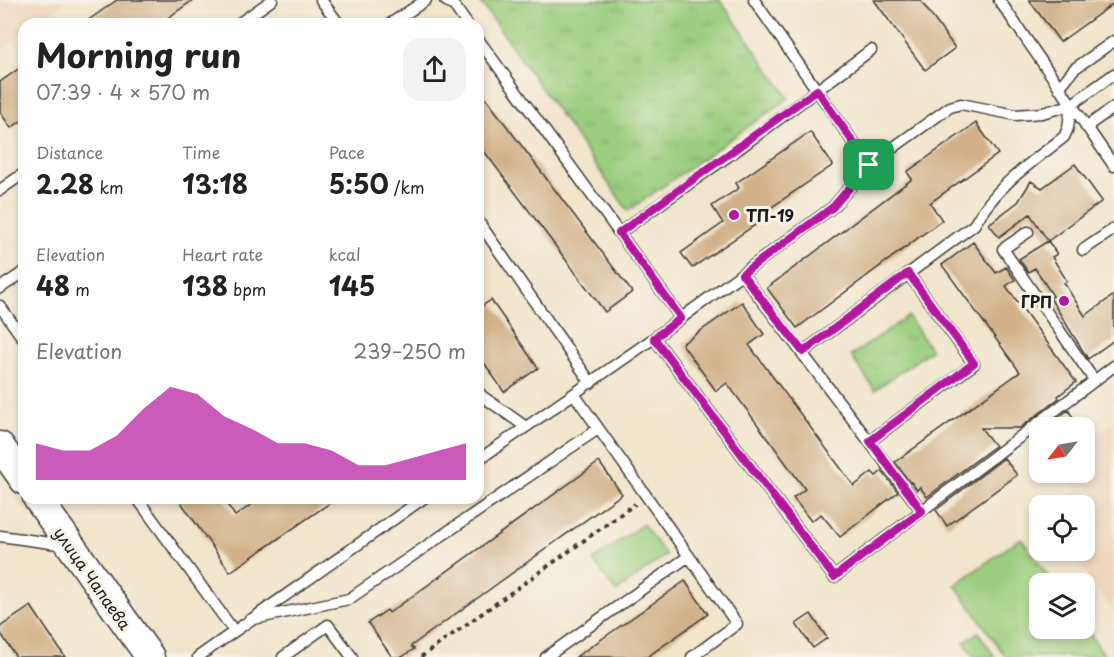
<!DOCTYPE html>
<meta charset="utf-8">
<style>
body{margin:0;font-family:"Playpen Sans",sans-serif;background:#f2f2f2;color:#222;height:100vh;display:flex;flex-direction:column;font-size:22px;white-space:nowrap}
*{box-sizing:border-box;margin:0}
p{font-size:20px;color:#767676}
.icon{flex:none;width:33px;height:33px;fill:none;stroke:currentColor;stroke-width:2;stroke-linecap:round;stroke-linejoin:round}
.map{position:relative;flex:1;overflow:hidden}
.side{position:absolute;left:18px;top:18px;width:466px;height:486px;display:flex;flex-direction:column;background:#fff;border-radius:18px;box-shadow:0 3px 9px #0003}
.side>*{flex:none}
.needle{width:39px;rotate:239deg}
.controls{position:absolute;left:1029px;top:417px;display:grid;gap:12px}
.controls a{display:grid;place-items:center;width:66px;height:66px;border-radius:12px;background:#fff;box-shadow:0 3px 9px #0003;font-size:30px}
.pin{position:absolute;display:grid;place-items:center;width:51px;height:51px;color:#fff;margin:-26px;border-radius:12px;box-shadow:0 3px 9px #0006}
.round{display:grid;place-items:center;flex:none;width:63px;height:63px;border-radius:18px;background:#f2f2f2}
.headline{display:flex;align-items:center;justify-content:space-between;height:102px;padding:0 18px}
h1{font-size:33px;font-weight:700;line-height:45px}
.figures{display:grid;grid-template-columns:repeat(3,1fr);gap:9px;height:102px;padding:6px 18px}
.figures div{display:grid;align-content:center}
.figures b{font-size:26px;font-weight:700}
.figures small{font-size:16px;font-weight:400}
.figures p{font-size:16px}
.chart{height:168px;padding:12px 18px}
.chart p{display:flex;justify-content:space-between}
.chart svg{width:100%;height:108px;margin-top:6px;fill:#b5179e;opacity:.7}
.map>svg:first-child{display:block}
.built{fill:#efd6bc}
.grass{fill:url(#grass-tufts);stroke:#5b744c;stroke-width:1.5}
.garden{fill:#9acd7d;stroke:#5b744c;stroke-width:1.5}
.building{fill:#d3b28b}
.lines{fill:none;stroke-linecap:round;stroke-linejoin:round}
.lane-casing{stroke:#3c3a36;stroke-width:13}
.secondary-casing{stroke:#3c3a36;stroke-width:31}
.path{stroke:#3c3a36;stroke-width:4;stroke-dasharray:4.5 4.5;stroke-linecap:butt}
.lane{stroke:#fff;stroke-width:10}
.secondary{stroke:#fff;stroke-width:28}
.route-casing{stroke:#fff;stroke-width:12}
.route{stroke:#b5179e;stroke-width:8}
.poi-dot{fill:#b5179e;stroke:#f7f3e8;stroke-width:2}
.labels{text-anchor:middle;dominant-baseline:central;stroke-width:6;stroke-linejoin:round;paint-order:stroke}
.poi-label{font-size:16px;font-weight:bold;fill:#1c1c1c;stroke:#f7f3e8;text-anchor:start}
.street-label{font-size:16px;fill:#1c1c1c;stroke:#f7f3e8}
</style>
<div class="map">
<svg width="1114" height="657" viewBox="0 0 1114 657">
<defs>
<pattern id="grass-tufts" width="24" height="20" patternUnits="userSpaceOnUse" patternTransform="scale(1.5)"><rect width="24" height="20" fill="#9acd7d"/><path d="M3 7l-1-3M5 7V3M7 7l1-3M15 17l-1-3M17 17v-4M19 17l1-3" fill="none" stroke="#84af6b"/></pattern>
</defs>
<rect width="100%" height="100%" fill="#f7f3e8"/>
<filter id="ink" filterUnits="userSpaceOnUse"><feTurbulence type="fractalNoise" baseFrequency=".0167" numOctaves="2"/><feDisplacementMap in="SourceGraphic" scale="12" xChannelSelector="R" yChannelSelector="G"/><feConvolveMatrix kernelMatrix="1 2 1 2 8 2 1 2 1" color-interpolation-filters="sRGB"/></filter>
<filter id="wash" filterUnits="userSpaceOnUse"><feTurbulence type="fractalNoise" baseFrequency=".008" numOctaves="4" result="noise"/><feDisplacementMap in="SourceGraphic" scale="24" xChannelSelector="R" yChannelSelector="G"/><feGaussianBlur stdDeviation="1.35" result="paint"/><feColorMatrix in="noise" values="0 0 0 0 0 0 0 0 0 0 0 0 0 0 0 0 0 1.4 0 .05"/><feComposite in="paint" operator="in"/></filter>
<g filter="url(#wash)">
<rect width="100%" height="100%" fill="#f1e5cb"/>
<path class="built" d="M0 0H68L36 24H24V33L0 51Z
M1114 421V613L1070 551 1084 550V506L1056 505 1078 490 1066 473 1084 472 1085 442Z"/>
<path class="grass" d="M479 0H720L789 98 628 211Z
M908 316 931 350 875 390 851 356Z"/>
<path class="garden" d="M643 524 666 555 616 592 593 560Z
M1021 538 1053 583 1040 584V628L1085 627 1106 657H1006L955 585Z
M978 632 995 657H974L964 642Z"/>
<g id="blocks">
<path class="building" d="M117 0H193L159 24H83Z
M874 0H920L955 48 925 70Z
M1029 0H1114V3L1060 42Z
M24 65V119L11 128 0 112V82Z
M478 88 632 292 605 312 478 143Z
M976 123 998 154 930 203 942 220 797 328 767 288 912 179 907 172Z
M810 132 833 165 753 220 756 224 692 268 681 253 723 223 712 206 739 188 736 183Z
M1075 164 1102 201 1048 241 1030 214 999 237 989 224 1018 202 1031 181 1042 188Z
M1048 241 1057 254 1052 257 1067 281 1064 283 1085 316 1114 295V340L1088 359 1050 298 1053 296 1035 268 1028 272 1019 259Z
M973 242 996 273 1006 267 1015 280 1006 286 1076 382 1058 396 1059 398 1020 428H981L995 446 927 497 920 487 917 490 911 482 910 483 895 462 1020 372 942 265Z
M491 300 538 368 504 392 478 354V309Z
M742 302 764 334 749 345 854 486 872 472 876 476 882 471 898 492 840 537 821 514 811 521 793 498 805 489 727 383 716 391 682 344Z
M1068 410 1080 428H1045Z
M1004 458 1017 475 947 526 936 510Z
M599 462 622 494 411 646 414 649 402 657H392L368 623 387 610 389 613Z
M178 498H223L235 516 261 498H337L230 572Z
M685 581 708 614 647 657H576Z
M31 606 65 657H16L0 632V627Z
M811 614 827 638 813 648 796 624Z"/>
</g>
</g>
<g filter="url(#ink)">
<use href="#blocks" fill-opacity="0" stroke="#3c3a36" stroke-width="1.5"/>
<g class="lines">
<defs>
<path id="lane" d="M321 0 339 24
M445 0 455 7 467 24
M754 0 869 165
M999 0 1114 166
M238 24 272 0
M390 24 426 0
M478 39 681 318
M1059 88 1074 69 1114 41
M1086 127 1114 107
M0 190 24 173
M478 221 591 383
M1028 232 1003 249 1094 380
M619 233 737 150 871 50
M1083 250 1114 229
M742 274 922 511
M0 288 24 272
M0 306 24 340
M654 338 834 577 1114 366
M803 352 974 225C997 185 1028 165 1064 137L1068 128 1071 105
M478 391 482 396 526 427 654 338 833 207 869 165 950 107 961 104 1016 115 1042 113 1071 105 1114 74
M574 394 737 624 692 657
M870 441 974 364 908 273
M478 460 526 427
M137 498 234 631
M0 536 65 545
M249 620 349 599 598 429
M198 657 424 498
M283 657 328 625 352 657
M546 657 689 556"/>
<path id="secondary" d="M0 446 24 480
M37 498 150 657"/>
</defs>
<use href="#lane" class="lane-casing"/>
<use href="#secondary" class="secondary-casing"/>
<path class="path" d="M421 657 635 504"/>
<use href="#lane" class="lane"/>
<use href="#secondary" class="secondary"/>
</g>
</g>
<g class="lines" filter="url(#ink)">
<defs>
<path id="route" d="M817 90 869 165 833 207 742 274 803 352 908 273 974 363 870 441 922 511 834 577 654 338 681 318 619 233Z"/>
</defs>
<use href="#route" class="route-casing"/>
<use href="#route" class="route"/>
</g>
<g class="poi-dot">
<circle cx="734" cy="215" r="6"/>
<circle cx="1064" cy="301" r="6"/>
</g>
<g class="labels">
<g class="poi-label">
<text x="746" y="215">ТП-19</text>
<text x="1052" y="301" text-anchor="end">ГРП</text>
</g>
<g class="street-label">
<text transform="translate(93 578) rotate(55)">улица Чапаева</text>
</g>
</g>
</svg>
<div class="controls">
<a><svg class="needle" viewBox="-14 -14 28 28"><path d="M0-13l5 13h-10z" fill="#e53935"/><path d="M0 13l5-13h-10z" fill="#767676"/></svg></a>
<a><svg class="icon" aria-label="locate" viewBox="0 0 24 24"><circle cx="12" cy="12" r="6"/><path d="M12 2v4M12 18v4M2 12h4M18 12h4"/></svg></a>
<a><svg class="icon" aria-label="layers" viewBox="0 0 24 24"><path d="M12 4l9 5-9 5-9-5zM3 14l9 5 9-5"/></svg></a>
</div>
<div class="pin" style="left:869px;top:165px;background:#1e9e55"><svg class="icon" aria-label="arrive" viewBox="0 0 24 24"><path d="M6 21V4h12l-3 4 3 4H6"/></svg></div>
<section class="side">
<div class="headline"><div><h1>Morning run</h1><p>07:39 · 4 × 570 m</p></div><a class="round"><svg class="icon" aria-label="share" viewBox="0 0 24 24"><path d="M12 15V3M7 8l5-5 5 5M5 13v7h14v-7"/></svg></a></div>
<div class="figures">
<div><p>Distance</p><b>2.28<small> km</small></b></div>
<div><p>Time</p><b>13:18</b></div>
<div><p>Pace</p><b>5:50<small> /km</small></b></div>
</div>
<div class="figures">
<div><p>Elevation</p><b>48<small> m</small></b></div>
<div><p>Heart rate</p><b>138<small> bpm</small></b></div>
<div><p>kcal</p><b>145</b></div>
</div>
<div class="chart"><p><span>Elevation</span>239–250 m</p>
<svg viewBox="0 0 160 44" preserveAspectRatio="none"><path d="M0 44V29L10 32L20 32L30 26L40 15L50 6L60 9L70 18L80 23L90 29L100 29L110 32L120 38L130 38L140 35L150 32L160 29V44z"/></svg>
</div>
</section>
</div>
